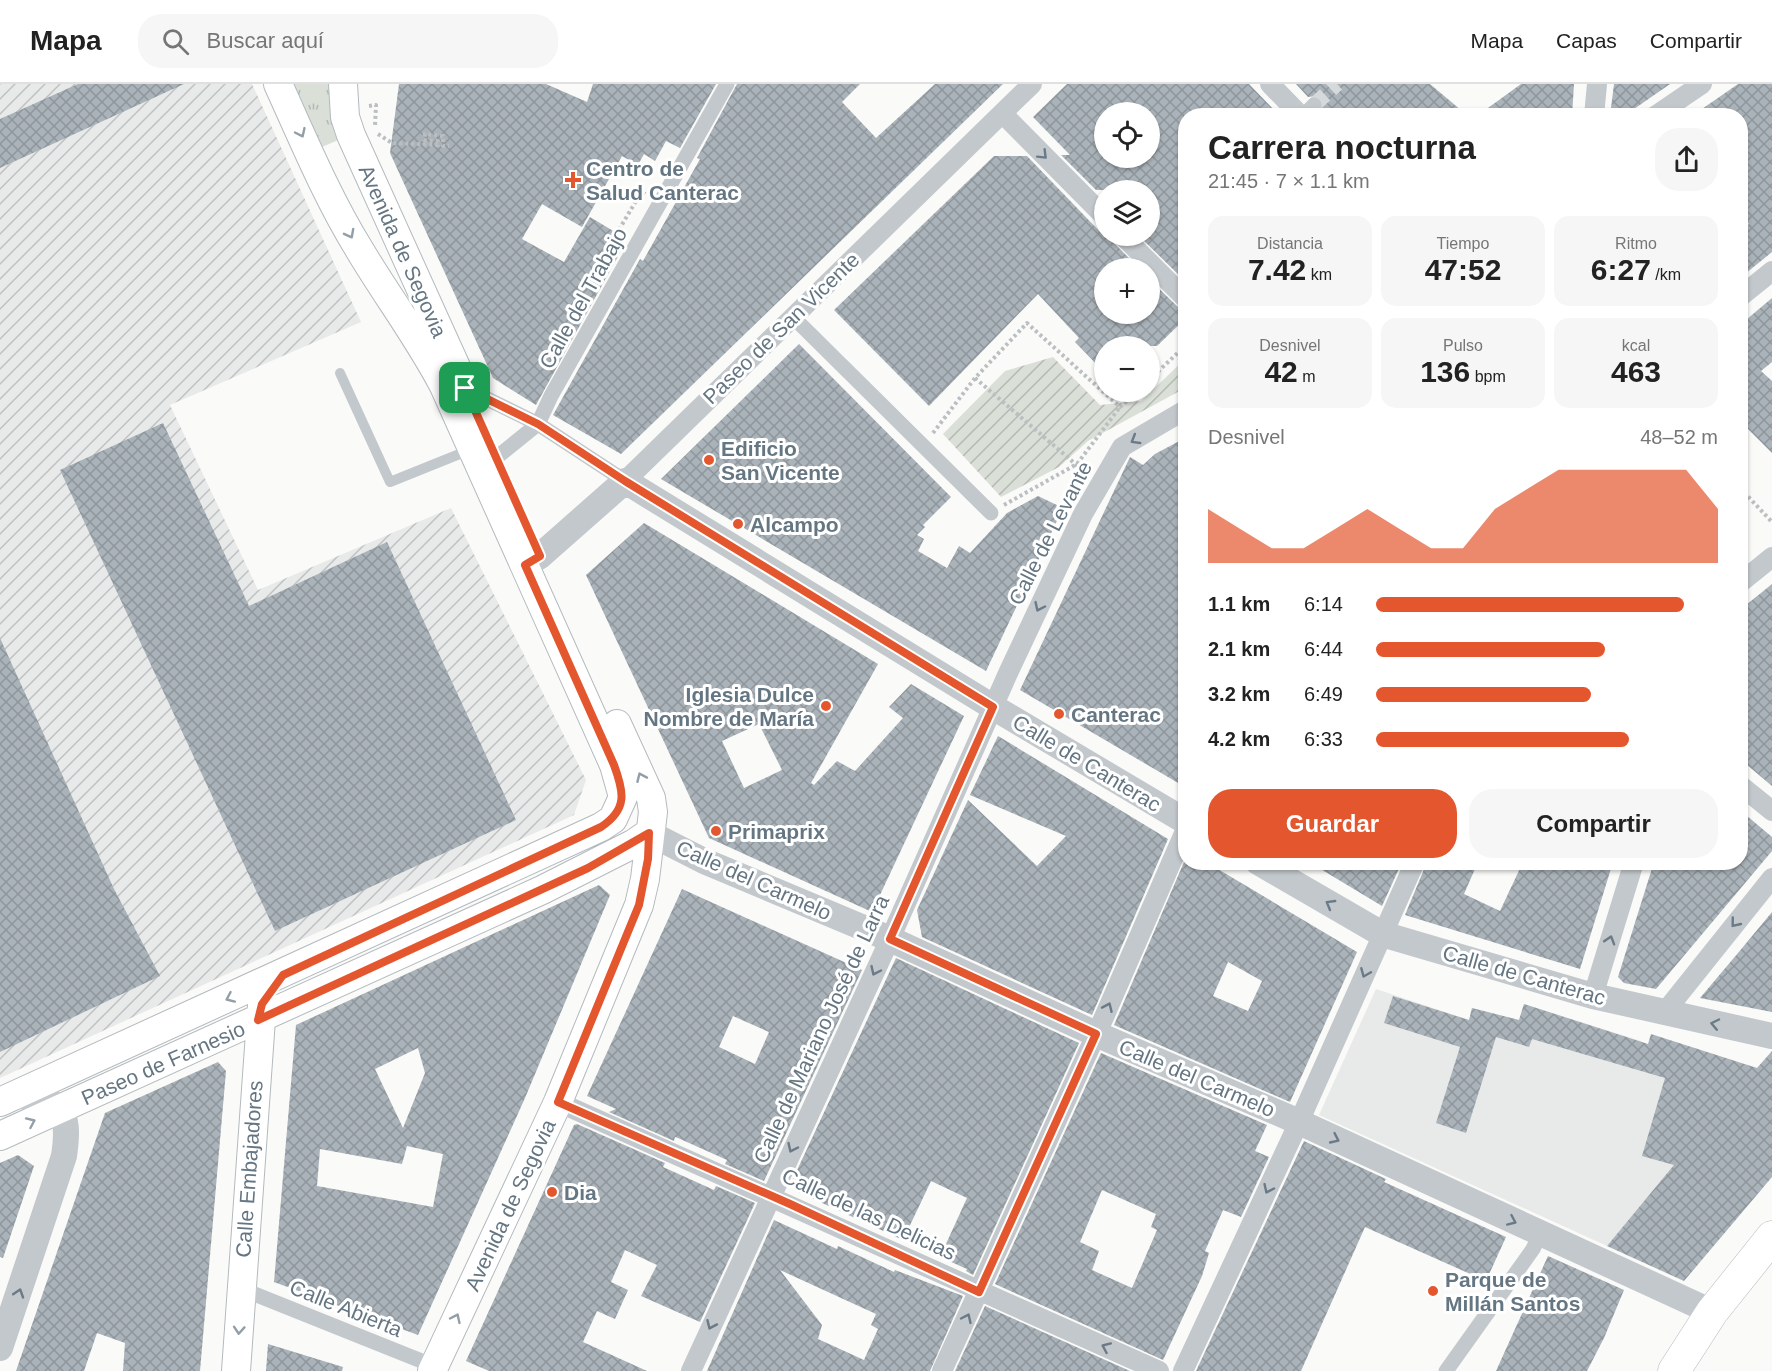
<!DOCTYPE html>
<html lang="es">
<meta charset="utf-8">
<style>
body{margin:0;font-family:Arial,sans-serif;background:#f6f6f6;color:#222;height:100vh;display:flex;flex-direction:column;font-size:22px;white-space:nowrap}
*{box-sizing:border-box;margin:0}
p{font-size:20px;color:#767676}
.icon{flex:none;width:33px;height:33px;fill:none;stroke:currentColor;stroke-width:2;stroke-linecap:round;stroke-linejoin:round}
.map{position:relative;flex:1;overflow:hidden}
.panel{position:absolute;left:1178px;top:24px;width:570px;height:762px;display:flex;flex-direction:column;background:#fff;border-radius:24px;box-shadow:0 2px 4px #0004}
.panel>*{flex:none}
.tools{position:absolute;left:1094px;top:18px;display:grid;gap:12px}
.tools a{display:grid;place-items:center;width:66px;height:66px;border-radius:50%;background:#fff;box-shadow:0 2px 4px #0004;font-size:30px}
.pin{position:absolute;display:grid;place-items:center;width:51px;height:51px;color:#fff;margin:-26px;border-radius:12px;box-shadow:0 3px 9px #0006}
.round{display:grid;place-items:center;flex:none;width:63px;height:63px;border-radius:24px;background:#f6f6f6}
.head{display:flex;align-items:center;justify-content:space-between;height:102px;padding:0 30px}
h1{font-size:33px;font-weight:700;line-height:45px}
.figures{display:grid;grid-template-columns:repeat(3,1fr);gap:9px;height:102px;padding:6px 30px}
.figures div{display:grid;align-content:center;border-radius:15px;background:#f6f6f6;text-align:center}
.figures b{font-size:30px;font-weight:700}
.figures small{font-size:16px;font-weight:400}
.figures p{font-size:16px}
.chart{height:168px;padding:12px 30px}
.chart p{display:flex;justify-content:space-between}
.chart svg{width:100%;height:108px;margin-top:6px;fill:#e4572e;opacity:.7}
.cta{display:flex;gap:12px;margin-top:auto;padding:12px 30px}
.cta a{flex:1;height:69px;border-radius:24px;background:#e4572e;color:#fff;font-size:24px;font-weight:700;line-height:69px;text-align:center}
.cta a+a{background:#f6f6f6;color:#222}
ul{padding:0 30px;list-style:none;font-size:20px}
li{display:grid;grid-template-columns:96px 72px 1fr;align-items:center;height:45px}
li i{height:15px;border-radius:8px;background:#e4572e}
header{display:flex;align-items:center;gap:36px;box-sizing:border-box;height:84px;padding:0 30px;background:#fff;border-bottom:2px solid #e0e0e0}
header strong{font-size:28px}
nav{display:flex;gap:33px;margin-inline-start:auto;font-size:21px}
.search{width:420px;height:54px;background:#f6f6f6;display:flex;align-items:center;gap:15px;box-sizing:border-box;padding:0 21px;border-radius:24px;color:#767676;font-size:22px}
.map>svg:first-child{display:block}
.built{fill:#e8e9e9}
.industrial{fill:url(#industrial-furrows)}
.grass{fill:url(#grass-tufts)}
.garden{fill:url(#garden-furrows)}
.building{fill:url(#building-cross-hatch);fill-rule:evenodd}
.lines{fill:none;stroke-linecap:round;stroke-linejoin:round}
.pedestrian-tunnel{stroke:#d5d9db;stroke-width:15;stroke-dasharray:15 8;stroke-linecap:butt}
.secondary-casing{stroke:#b3babf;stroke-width:30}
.primary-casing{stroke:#b5babe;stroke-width:33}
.path{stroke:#bbbfc2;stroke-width:4;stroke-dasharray:3 3;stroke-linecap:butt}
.service{stroke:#c3c8cc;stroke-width:10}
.pedestrian{stroke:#c3c8cc;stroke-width:15}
.minor{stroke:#c3c8cc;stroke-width:20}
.tertiary{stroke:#c3c8cc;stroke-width:26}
.secondary{stroke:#fff;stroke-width:28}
.primary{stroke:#fff;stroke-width:32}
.oneway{stroke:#939fa8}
.oneway2{stroke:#6a7a87}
.route-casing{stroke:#fff;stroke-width:12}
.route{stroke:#e4572e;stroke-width:8}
.poi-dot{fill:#e4572e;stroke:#fff;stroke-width:2}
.labels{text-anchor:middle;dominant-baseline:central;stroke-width:6;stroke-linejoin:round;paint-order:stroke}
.poi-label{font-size:21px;font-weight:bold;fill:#657683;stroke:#fff;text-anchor:start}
.street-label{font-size:21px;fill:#657683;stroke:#fff}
</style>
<header>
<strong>Mapa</strong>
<div class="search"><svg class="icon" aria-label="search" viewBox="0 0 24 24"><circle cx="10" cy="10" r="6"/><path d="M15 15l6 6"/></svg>Buscar aquí</div>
<nav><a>Mapa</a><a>Capas</a><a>Compartir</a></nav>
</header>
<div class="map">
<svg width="1772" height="1287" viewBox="0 0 1772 1287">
<defs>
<pattern id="industrial-furrows" width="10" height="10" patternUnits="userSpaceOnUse" patternTransform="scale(1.5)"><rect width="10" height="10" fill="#e8e9e9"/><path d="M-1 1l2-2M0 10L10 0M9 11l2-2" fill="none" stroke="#c0c1c2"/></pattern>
<pattern id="grass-tufts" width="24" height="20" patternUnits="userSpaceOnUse" patternTransform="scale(1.5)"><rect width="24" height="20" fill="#dadfd7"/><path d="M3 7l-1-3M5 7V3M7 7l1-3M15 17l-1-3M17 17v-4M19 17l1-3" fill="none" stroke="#b4b9b4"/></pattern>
<pattern id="garden-furrows" width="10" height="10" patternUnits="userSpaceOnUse" patternTransform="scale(1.5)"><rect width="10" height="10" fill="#dadfd7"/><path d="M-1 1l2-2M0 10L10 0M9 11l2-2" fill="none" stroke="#b4b9b4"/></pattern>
<pattern id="building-cross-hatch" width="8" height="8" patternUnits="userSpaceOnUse" patternTransform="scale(1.5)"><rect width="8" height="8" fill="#aab3b9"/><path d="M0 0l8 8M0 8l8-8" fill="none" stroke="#8e969c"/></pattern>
</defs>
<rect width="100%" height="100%" fill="#fafaf8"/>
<path class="built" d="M1376 905 1469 936 1472 924 1519 936 1524 920 1641 957V960L1757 984 1607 1162 1319 1031Z"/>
<path class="industrial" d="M0 0H252L361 238 170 321 258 506 451 424 586 696 574 731 0 994Z"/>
<path class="grass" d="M292 0H333L343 54 322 63Z"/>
<path class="garden" d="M1053 273 1100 321 1141 317 1185 275V304L1088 357 1059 383 1001 413 943 350 1005 287Z"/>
<path class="building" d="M78 0H184L0 84V35Z
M399 0H546L587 18 593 0H716L680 64 666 57 655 77 644 70 638 81 622 72 582 143 542 120 522 155 564 178 590 133 615 148 609 158 622 165 536 321 493 294 390 69Z
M737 0H860L842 18 876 54 935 0H1003L621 370 553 331 640 175 643 177 700 75 697 74Z
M1067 0H1249L1280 32H1185V197L1139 152H1149V106H1096L1061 71H1070L1033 33ZM1104 28H1149V74H1104Z
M1296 0H1430L1468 32H1326L1322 27 1321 15 1316 12 1308 13Z
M1521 0H1574L1572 32H1477Z
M1614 0H1670L1624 32H1610Z
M1738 0H1772V168L1740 194V147L1749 140 1740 128V32H1692Z
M994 72H1027L1104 152H1111L1115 160 1139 184H1104V230H1149V195L1177 222 1185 226V235L1157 262H1104V288L1075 258 1079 254 1038 210 929 322 834 226Z
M1772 214V278L1761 287 1772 297V369L1740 337V241Z
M799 260 951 413 923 441 925 443 917 451 924 455 918 467 947 484 959 462 970 469 1007 429 1038 412 1063 424 986 587 661 395Z
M163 339 249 522 387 458 516 736 275 847 60 386Z
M1185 354V703L1020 606 1130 373 1143 381 1155 370Z
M644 439 878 580 811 699 814 701 837 677 855 687 903 634 889 623 911 600 964 632 872 828 709 754 586 491ZM759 640 782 686 744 704 722 657Z
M1772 500V702L1740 675V526Z
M0 554 114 805 160 892 0 968Z
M998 652 1168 755 1092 931 922 853 917 826 968 716 1037 782 1066 752 970 711Z
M1740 726 1772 753V767L1656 905 1624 899 1618 893 1654 778H1740Z
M1184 778H1206L1357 868 1290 1018 1114 941ZM1228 878 1262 897 1248 927 1213 912Z
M1309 778H1402L1382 822Z
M1427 778H1478L1464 810 1500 827 1523 778H1613L1580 885 1405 831Z
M599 801 610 811 525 1014 418 1251 274 1198 296 941ZM418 964 425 989 403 1044 375 985ZM407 1062 443 1070 433 1123 317 1102 320 1065 402 1080Z
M682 805 862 886 764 1097 725 1080 727 1076 678 1054 675 1053 674 1057 609 1028 616 1025 587 1012ZM733 932 769 948 755 980 719 963Z
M1772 828V928L1700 914 1738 869Z
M896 874 1079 959 973 1191 966 1187 967 1185 940 1173 967 1114 931 1097 903 1156 796 1107 792 1097Z
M1393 912 1469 936 1472 924 1519 936 1524 920 1648 960 1651 950 1757 984 1772 967V1093L1684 1197 1607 1162 1674 1081 1642 1072 1665 994 1532 955 1529 963 1496 953 1466 1049 1436 1039 1460 963 1384 939Z
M1101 969 1267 1041 1255 1067 1269 1073 1241 1133 1223 1126 1205 1167 1209 1169 1202 1192 1163 1276 995 1200ZM1102 1106 1156 1130 1151 1143 1157 1146 1132 1204 1092 1186 1099 1167 1080 1158Z
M218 978 226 987 200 1287H123L125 1259 97 1249 84 1287H16L105 1029Z
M577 1040 665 1079 663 1083 714 1106 716 1102 755 1119 700 1238 641 1212 657 1181 625 1166 611 1198 628 1206 615 1235 597 1227 583 1258 647 1287H489L466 1277 574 1041Z
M1304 1057 1386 1095 1384 1098 1506 1153 1486 1197 1365 1143 1301 1287H1196Z
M18 1071 34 1082 3 1174 0 1173V1079Z
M774 1136 837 1165 838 1162 894 1188 895 1186 963 1212 930 1287H707ZM780 1186 876 1230 871 1241 878 1245 864 1276 818 1255 822 1241Z
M1548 1172 1624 1206 1604 1254 1587 1287H1496Z
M985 1222 1130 1287H955Z
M268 1260 343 1283 342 1287H266Z"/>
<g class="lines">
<path class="pedestrian-tunnel" d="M1314 21 1337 0"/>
<defs>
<path id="secondary" d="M343 0 345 33 351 51 466 305
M0 1018 601 743 613 735 623 713 614 681 444 302C419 254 387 212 359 165 327 113 303 55 278 0
M0 1052 542 806 633 760 649 749
M236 1287 262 921
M432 1287 558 1018 639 821 645 795 653 728 651 714 617 640"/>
<path id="primary" d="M1674 1287 1712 1228 1772 1153"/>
</defs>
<use href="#secondary" class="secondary-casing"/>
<use href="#primary" class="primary-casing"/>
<path class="path" d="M369 22 376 21 375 42
M378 50 392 59 438 61V57L424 56 425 50 443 52V62H449
M612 153 614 154 642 107 645 110
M975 294 1086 389
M1149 296 1185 262
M933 349 975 294 1027 239 1120 323 1137 308
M1740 404 1772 438
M1004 421 1077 380 1120 323"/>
<path class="service" d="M340 289 390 398 472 365"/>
<path class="pedestrian" d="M1303 32 1314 21
M794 234 991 429
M465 304 538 340 625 397
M497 373 538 340 551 312 727 0
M242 1205 434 1282
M1446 1287 1533 1165 1540 1150"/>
<path class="minor" d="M1270 0 1301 32
M1002 29 1104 132
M1594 32 1597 0
M1655 32 1702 0
M1123 152 1185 214
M1740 213 1772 187
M625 397 1032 0
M1740 499 1772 473
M1740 701 1772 727
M1593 912 1634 778
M1664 929 1772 794
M558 1018 1159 1287
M691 1287 890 855 1009 587 1083 430 1122 363 1185 326
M942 1287 1105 931 1185 747
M1183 1287 1299 1038 1415 778"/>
<path class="tertiary" d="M525 481 540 472 625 397 993 623 1185 737
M649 749 704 777 890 855 1096 950 1299 1038 1712 1228
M1258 778 1382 850 1593 912 1772 952
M0 1264 64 1072C71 1025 61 1013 14 1012"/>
<use href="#secondary" class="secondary"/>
<use href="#primary" class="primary"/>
</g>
<defs><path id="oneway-chevron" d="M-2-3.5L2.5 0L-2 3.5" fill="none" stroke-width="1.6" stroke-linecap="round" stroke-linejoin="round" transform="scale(1.5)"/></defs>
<g class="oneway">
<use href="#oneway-chevron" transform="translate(301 49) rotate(65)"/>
<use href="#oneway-chevron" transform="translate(350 150) rotate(62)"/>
<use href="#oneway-chevron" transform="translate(641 693) rotate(-114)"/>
<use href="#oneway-chevron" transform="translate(230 914) rotate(156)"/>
<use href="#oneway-chevron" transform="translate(31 1038) rotate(-24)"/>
<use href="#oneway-chevron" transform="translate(456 1234) rotate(-65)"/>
<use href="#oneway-chevron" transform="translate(239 1246) rotate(94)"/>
</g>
<g class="oneway2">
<use href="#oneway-chevron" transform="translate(1043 71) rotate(45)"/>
<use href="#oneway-chevron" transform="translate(1135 356) rotate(149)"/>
<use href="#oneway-chevron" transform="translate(1039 523) rotate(115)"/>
<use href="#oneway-chevron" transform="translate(1330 820) rotate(-150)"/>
<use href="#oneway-chevron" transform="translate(1735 839) rotate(129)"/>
<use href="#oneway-chevron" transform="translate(1610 856) rotate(-73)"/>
<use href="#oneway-chevron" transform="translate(875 887) rotate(115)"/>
<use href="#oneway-chevron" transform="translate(1365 889) rotate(113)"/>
<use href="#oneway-chevron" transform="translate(1108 923) rotate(-66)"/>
<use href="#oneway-chevron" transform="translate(1715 940) rotate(-168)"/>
<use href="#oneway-chevron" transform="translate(1335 1055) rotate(25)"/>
<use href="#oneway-chevron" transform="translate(792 1064) rotate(115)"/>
<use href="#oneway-chevron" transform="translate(1268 1105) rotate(115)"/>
<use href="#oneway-chevron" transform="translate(1512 1137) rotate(24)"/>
<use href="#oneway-chevron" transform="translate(19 1209) rotate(-72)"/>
<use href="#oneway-chevron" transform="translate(967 1234) rotate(-65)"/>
<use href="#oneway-chevron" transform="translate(711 1241) rotate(114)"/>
<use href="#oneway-chevron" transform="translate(1106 1263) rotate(-156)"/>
</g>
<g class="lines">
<defs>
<path id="route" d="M465 304 538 340 625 397 993 623 890 855 1096 950 979 1208 790 1120 558 1018 639 821 648 775 649 749 588 784 258 936 262 920 283 891 601 743C628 725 624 708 614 681L525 481 540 472Z"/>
</defs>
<use href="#route" class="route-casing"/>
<use href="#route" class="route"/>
</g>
<g class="poi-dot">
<path d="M570 87h6v6h6v6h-6v6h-6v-6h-6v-6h6z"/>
<circle cx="709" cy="376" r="6"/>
<circle cx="738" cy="440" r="6"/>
<circle cx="826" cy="622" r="6"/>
<circle cx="1059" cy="630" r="6"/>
<circle cx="716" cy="747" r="6"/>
<circle cx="552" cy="1108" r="6"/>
<circle cx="1433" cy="1207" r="6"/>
</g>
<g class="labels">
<g class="poi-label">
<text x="586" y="84">Centro de<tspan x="586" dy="24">Salud Canterac</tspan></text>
<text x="721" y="364">Edificio<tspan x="721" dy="24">San Vicente</tspan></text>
<text x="750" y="440">Alcampo</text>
<text x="814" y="610" text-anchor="end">Iglesia Dulce<tspan x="814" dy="24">Nombre de María</tspan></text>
<text x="1071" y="630">Canterac</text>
<text x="728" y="747">Primaprix</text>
<text x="564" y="1108">Dia</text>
<text x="1445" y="1195">Parque de<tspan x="1445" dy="24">Millán Santos</tspan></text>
</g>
<g class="street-label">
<text transform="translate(403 167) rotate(66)">Avenida de Segovia</text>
<text transform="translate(583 214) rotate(-61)">Calle del Trabajo</text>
<text transform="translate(781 244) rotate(-44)">Paseo de San Vicente</text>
<text transform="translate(1050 449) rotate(-63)">Calle de Levante</text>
<text transform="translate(1087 679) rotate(31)">Calle de Canterac</text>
<text transform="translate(754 796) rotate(24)">Calle del Carmelo</text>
<text transform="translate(1524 891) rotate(16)">Calle de Canterac</text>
<text transform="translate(821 945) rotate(-65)">Calle de Mariano José de Larra</text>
<text transform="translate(163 979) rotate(-24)">Paseo de Farnesio</text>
<text transform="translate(1197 994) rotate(23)">Calle del Carmelo</text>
<text transform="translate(249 1085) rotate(-86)">Calle Embajadores</text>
<text transform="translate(510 1121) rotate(-65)">Avenida de Segovia</text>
<text transform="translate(869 1130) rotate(25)">Calle de las Delicias</text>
<text transform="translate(346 1224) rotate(22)">Calle Abierta</text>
</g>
</g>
</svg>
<div class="tools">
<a><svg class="icon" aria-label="locate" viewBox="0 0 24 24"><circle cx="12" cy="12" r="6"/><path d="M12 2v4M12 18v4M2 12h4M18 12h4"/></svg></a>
<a><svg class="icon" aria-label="layers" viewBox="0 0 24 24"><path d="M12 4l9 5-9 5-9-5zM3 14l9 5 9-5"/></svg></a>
<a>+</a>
<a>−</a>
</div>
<div class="pin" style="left:465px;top:304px;background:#1e9e55"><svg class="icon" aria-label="arrive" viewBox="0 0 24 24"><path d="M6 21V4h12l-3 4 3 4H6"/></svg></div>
<section class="panel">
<div class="head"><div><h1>Carrera nocturna</h1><p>21:45 · 7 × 1.1 km</p></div><a class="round"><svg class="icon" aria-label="share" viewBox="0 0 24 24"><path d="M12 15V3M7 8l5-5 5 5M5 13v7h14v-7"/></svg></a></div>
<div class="figures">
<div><p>Distancia</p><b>7.42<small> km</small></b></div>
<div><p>Tiempo</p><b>47:52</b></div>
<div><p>Ritmo</p><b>6:27<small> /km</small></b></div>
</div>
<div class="figures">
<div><p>Desnivel</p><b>42<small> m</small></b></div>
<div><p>Pulso</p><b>136<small> bpm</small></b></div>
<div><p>kcal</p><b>463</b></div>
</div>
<div class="chart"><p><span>Desnivel</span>48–52 m</p>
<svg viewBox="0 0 160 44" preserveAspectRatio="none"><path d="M0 44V22L10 30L20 38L30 38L40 30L50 22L60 30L70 38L80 38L90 22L100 14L110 6L120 6L130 6L140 6L150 6L160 22V44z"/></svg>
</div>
<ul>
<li><b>1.1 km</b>6:14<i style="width:90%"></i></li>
<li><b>2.1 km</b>6:44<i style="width:67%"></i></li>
<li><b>3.2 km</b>6:49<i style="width:63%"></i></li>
<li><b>4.2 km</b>6:33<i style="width:74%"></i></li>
</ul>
<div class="cta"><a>Guardar</a><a>Compartir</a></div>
</section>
</div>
